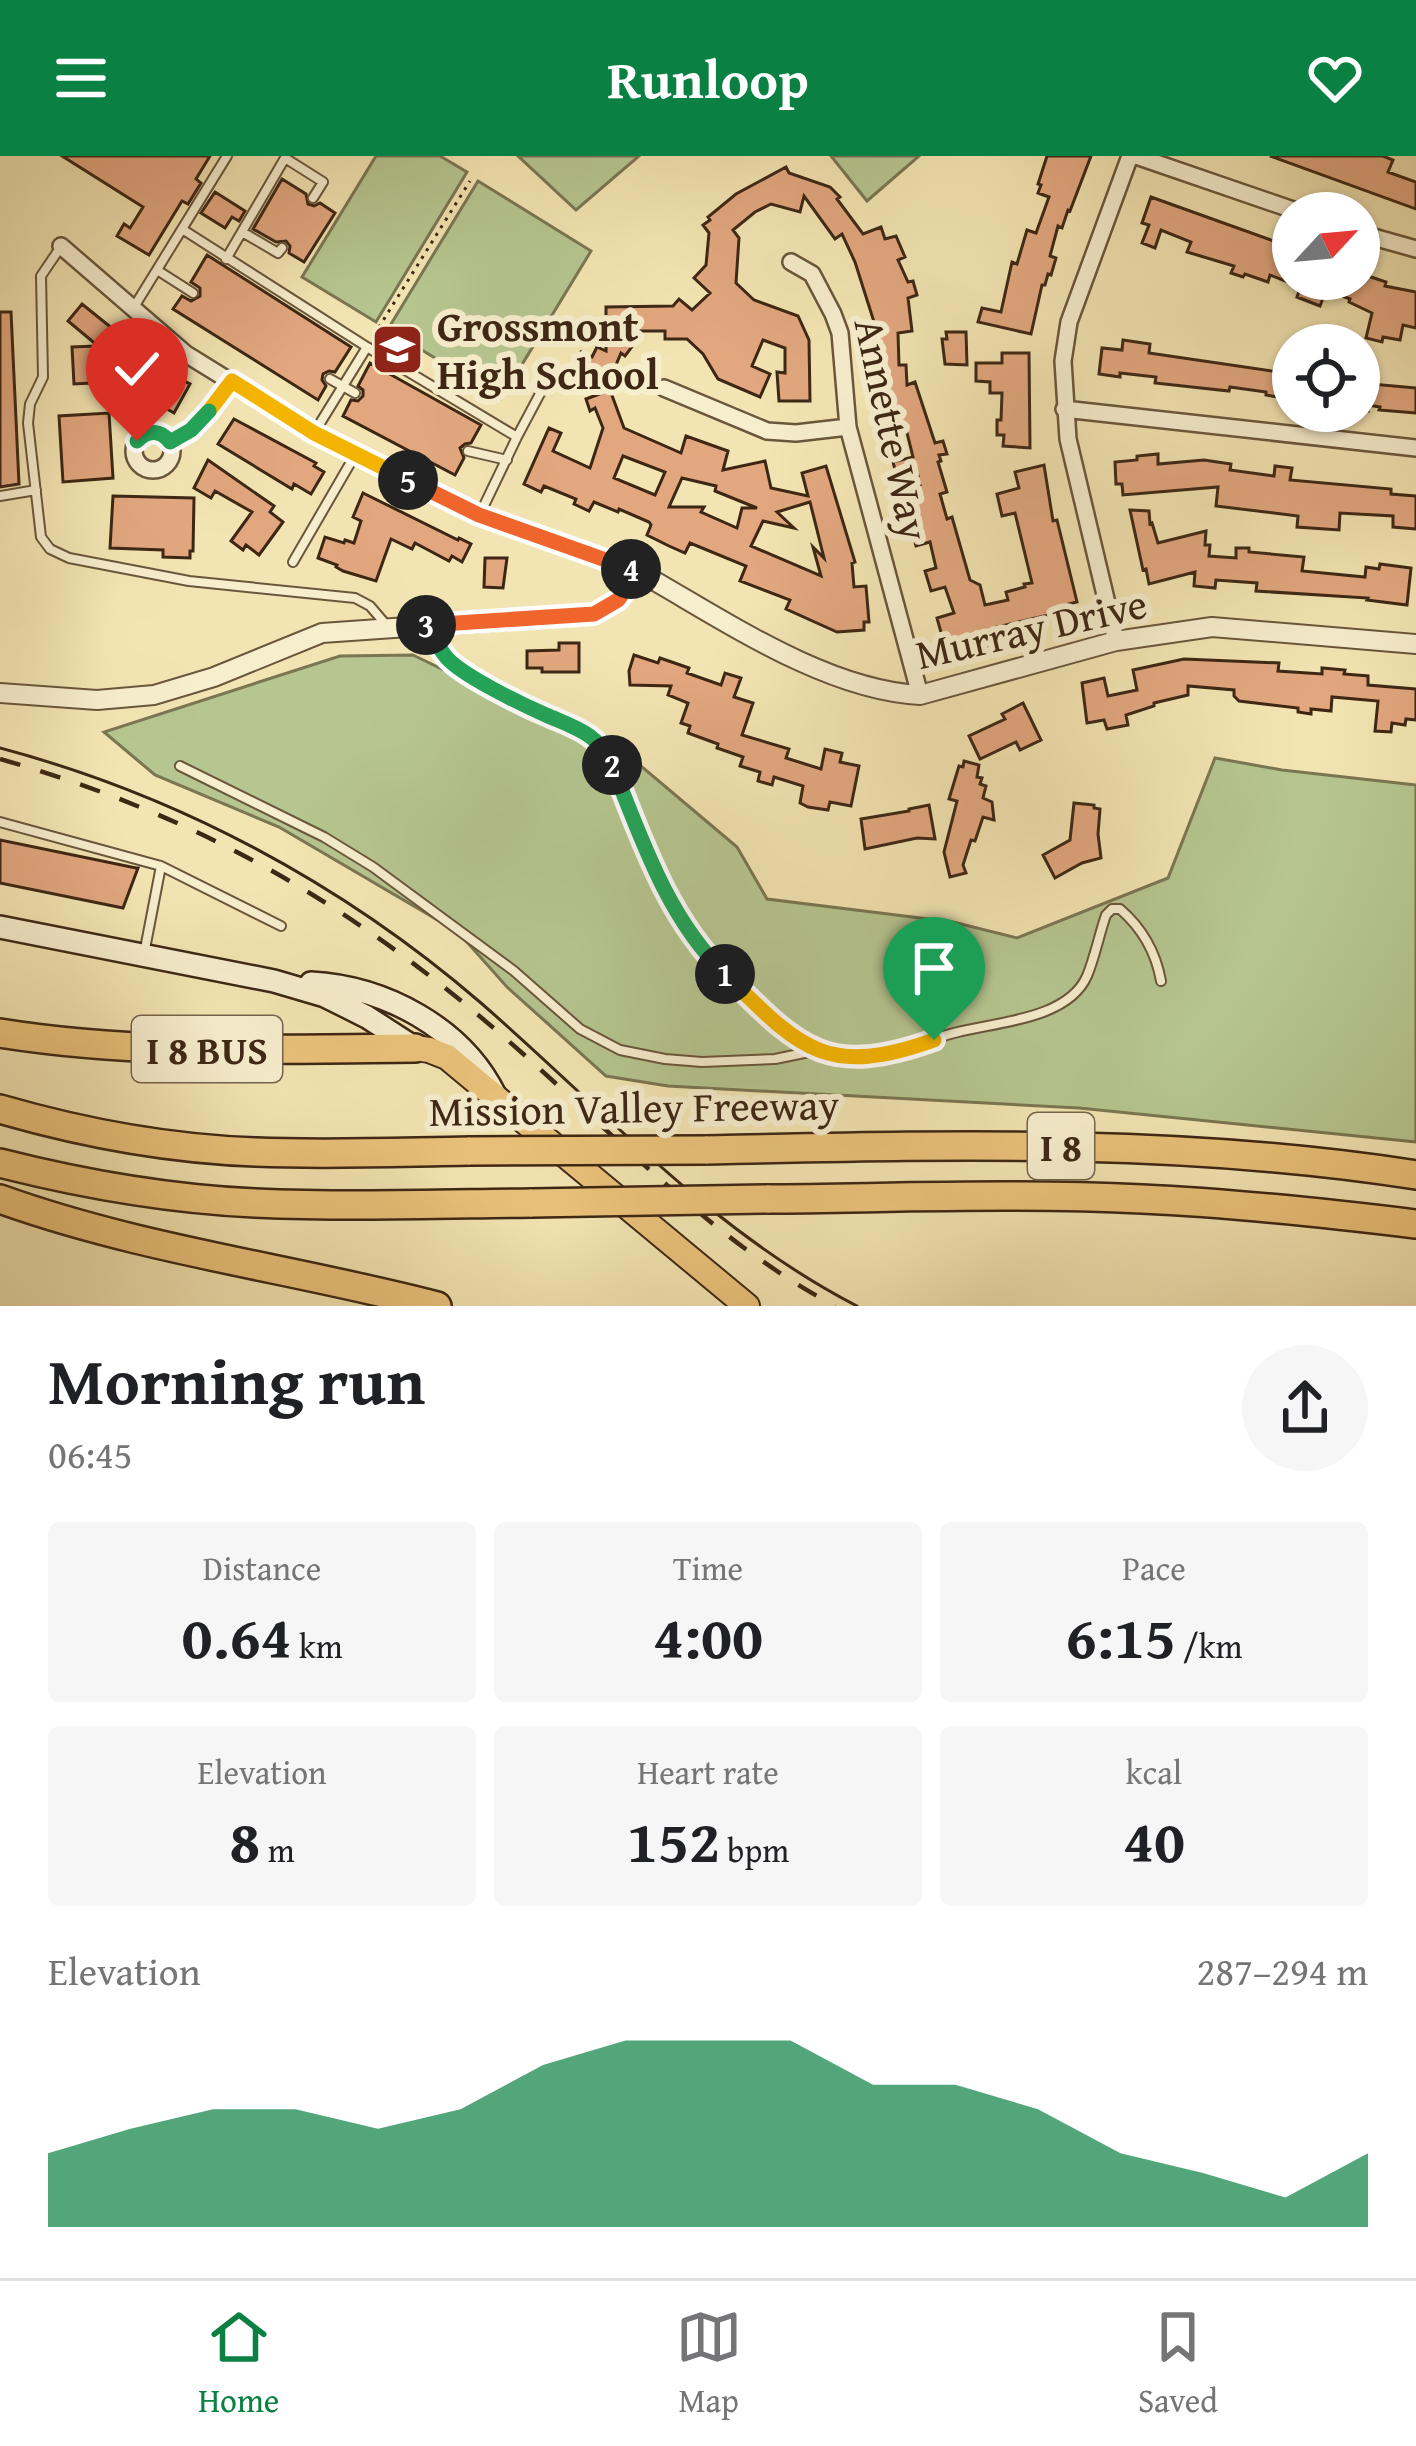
<!DOCTYPE html>
<meta charset="utf-8">
<style>
body{margin:0;font-family:"Gentium Book Plus",serif;background:#f6f6f6;color:#202124;height:100vh;display:flex;flex-direction:column;font-size:45px;white-space:nowrap}
*{box-sizing:border-box;margin:0}
p{font-size:39px;color:#757577}
.icon{flex:none;width:66px;height:66px;fill:none;stroke:currentColor;stroke-width:2;stroke-linecap:round;stroke-linejoin:round}
.map{position:relative;height:1150px;overflow:hidden}
.drawer{display:flex;flex-direction:column;background:#fff;flex:1}
.drawer>*{flex:none}
.needle{width:78px;rotate:64deg}
.controls{position:absolute;left:1272px;top:36px;display:grid;gap:24px}
.controls a{display:grid;place-items:center;width:108px;height:108px;border-radius:50%;background:#fff;box-shadow:0 3px 9px #0004;font-size:60px}
.pin{position:absolute;display:grid;place-items:center;width:102px;height:102px;color:#fff;margin:-123px -51px;border-radius:50% 50% 50% 0;rotate:-45deg;box-shadow:0 0 12px #0007}
.pin .icon{rotate:45deg}
.km{position:absolute;width:60px;height:60px;margin:-30px;border-radius:50%;background:#222;color:#fff;font-size:33px;line-height:60px;text-align:center}
.round{display:grid;place-items:center;flex:none;width:126px;height:126px;border-radius:63px;background:#f6f6f6}
.head{display:flex;align-items:center;justify-content:space-between;height:204px;padding:0 48px}
h1{font-size:66px;font-weight:600;line-height:90px}
.metrics{display:grid;grid-template-columns:repeat(3,1fr);gap:18px;height:204px;padding:12px 48px}
.metrics div{display:grid;align-content:center;border-radius:12px;background:#f6f6f6;text-align:center}
.metrics b{font-size:60px;font-weight:600}
.metrics small{font-size:33px;font-weight:400}
.metrics p{font-size:33px}
.chart{height:336px;padding:24px 48px}
.chart p{display:flex;justify-content:space-between}
.chart svg{width:100%;height:216px;margin-top:12px;fill:#0b8043;opacity:.7}
header{display:flex;justify-content:space-between;align-items:center;height:156px;padding:0 48px;background:#0b8043;color:#fff;font-size:54px;font-weight:600}
.tabs{display:flex;justify-content:space-around;align-items:center;height:168px;border-top:3px solid #e0e0e0;background:#fff;font-size:33px;color:#757577}
.tabs a{display:grid;justify-items:center;gap:6px}
.tabs .on{color:#0b8043}
.map>svg:first-child{display:block}
.green{fill:#b6c690;stroke:#7a7652;stroke-width:3}
.building{fill:#e2a77f;stroke:#3d2714;stroke-width:3;fill-rule:evenodd}
.lines{fill:none;stroke-linecap:round;stroke-linejoin:round}
.service-casing{stroke:#6a563c;stroke-width:12}
.minor-casing{stroke:#6a563c;stroke-width:20}
.tertiary-casing{stroke:#6a563c;stroke-width:22}
.secondary-casing{stroke:#3d2714;stroke-width:26}
.primary-casing{stroke:#3d2714;stroke-width:28}
.motorway-casing{stroke:#3d2714;stroke-width:32}
.path{stroke:#3d2714;stroke-width:3;stroke-dasharray:3 6;stroke-linecap:butt}
.service{stroke:#f7eece;stroke-width:8}
.minor{stroke:#f7eece;stroke-width:15}
.tertiary{stroke:#f7eece;stroke-width:18}
.secondary{stroke:#f7eece;stroke-width:21}
.primary{stroke:#eac27a;stroke-width:24}
.motorway{stroke:#eac27a;stroke-width:27}
.tram{stroke:#3d2714;stroke-width:3}
.rail{stroke:#3d2714;stroke-width:4.5;stroke-dasharray:21 21;stroke-linecap:butt}
.motorway-bridge-casing{stroke:#3d2714;stroke-width:32;stroke-linecap:butt}
.motorway-bridge{stroke:#eac27a;stroke-width:27}
.split-1-casing{stroke:#fff;stroke-width:24}
.split-2-casing{stroke:#fff;stroke-width:24}
.split-3-casing{stroke:#fff;stroke-width:24}
.split-4-casing{stroke:#fff;stroke-width:24}
.split-5-casing{stroke:#fff;stroke-width:24}
.split-6-casing{stroke:#fff;stroke-width:24}
.split-7-casing{stroke:#fff;stroke-width:24}
.split-1{stroke:#f5b400;stroke-width:15}
.split-2{stroke:#22a559;stroke-width:15}
.split-3{stroke:#22a559;stroke-width:15}
.split-4{stroke:#f0652b;stroke-width:15}
.split-5{stroke:#f0652b;stroke-width:15}
.split-6{stroke:#f5b400;stroke-width:15}
.split-7{stroke:#22a559;stroke-width:15}
.labels{text-anchor:middle;dominant-baseline:central;stroke-width:12;stroke-linejoin:round;paint-order:stroke}
.shield{fill:#f7eece;stroke:#75634c;stroke-width:3}
.shield-label{font-size:39px;font-weight:bold;fill:#3d2714}
.poi-label{font-size:42px;font-weight:bold;fill:#3d2714;stroke:#f7eece;text-anchor:start}
.street-label{font-size:42px;fill:#3d2714;stroke:#f7eece}
</style>
<header><svg class="icon" aria-label="menu" viewBox="0 0 24 24"><path d="M4 6h16M4 12h16M4 18h16"/></svg>Runloop<svg class="icon" aria-label="heart" viewBox="0 0 24 24"><path d="M12 20l-8-8c-3-5 5-10 8-4 3-6 11-1 8 4z"/></svg></header>
<div class="map">
<svg width="1416" height="1150" viewBox="0 0 1416 1150">
<rect width="100%" height="100%" fill="#f3e5b3"/>
<filter id="stains"><feTurbulence type="fractalNoise" baseFrequency=".00167" numOctaves="4"/><feColorMatrix values="0 0 0 0 .2 0 0 0 0 .09 0 0 0 0 .02 0 0 0 .5 -.17"/></filter>
<radialGradient id="worn" r=".72"><stop offset=".6" stop-color="#630" stop-opacity="0"/><stop offset="1" stop-color="#630" stop-opacity=".3"/></radialGradient>
<path class="green" d="M376 0H440L467 16 376 166 302 121Z
M518 0H639L576 54Z
M831 0H919L867 45Z
M478 25 591 95 501 243 388 173Z
M413 499 641 610 737 691 767 743 953 766 1017 782 1168 722 1215 602 1282 614 1416 629V986L1079 952 668 930 606 920 507 831 458 776 279 671 155 619 104 576 340 500Z"/>
<path class="building" d="M62 0H210L196 23 201 27 188 48 182 45 149 99 117 80 124 68 130 72 143 51Z
M1047 0H1091L1070 55 1068 54 1062 72 1058 70 1050 100 1056 102 1051 119 1048 118 1045 129H1042L1031 178 978 166 982 152 1001 156 1012 106 1017 108 1027 74 1036 77 1049 41 1038 37 1041 29 1038 28Z
M1270 0H1383L1393 4 1388 16 1416 26V53Z
M786 11 789 17 830 31 840 41 837 43 863 78 881 71 885 83 896 80 905 101 898 104 908 126 913 125 917 139 908 142 912 175 898 177 899 209H906L907 229 915 226 935 287 943 285 947 298 939 299 941 305 938 306 947 336 940 338 947 363 952 361 970 424 980 429 985 449 1008 444 1006 436 1025 431 1024 428 1032 427 1015 357 1002 360 997 338 1019 332 1015 316 1044 309 1053 365 1057 364 1077 446 1061 450 1056 453 1057 457 993 472 997 487 976 493 970 489 955 493 952 483 948 484 947 479 942 480 937 462 954 457 945 431 931 435 925 415 936 412 930 386 916 390 904 344 922 339 917 315 897 321 893 306 913 301 905 269 901 270 892 238 875 239 872 206V169H875L855 106 842 78 835 83 804 40 800 56 771 48 755 56 733 74 739 82 736 127 754 144 798 160 809 184 810 245H779L777 216 785 217V192L763 184 752 210 770 218 760 241 718 223 703 198 687 183H665V175H634V188L625 200 621 197 605 235 571 221 581 196 592 201 597 191 606 195V151L673 150 679 143 692 154 710 137 694 122 706 109 709 77 703 69 710 64 708 61 736 38Z
M282 23 306 38 308 48 314 50 320 47 335 57 304 106 289 97 290 90 286 85 276 86 253 73Z
M215 36 245 55 239 65 232 61 225 72 201 57Z
M1151 41 1293 92V128L1270 119 1268 126 1245 118 1243 121 1231 117 1234 110 1187 96 1191 86 1161 74 1155 92 1142 87 1149 69 1142 67Z
M207 99 351 191 335 216 329 215 323 218 322 224 326 230 318 244 173 153 182 140 191 145 200 140V132L191 126Z
M1359 117 1386 126 1385 130 1416 136V172L1403 169 1400 184 1383 181 1382 186 1366 182 1372 157 1349 146 1350 143 1326 134 1320 150 1297 141 1303 123H1359Z
M82 148 139 194 134 200 190 228 174 257 115 223 111 228 90 211 91 227 74 228 72 191 98 190 68 165Z
M0 156H11L19 328 0 331Z
M946 176H966L967 209 945 208 942 183H947Z
M1123 184 1150 188 1149 197 1293 218V238L1283 237V242L1266 239V236L1230 231 1229 235 1155 227 1156 221 1120 217V221L1099 218 1102 192 1122 194Z
M1002 197H1029L1030 292 1003 290 1004 279H997V264H1001L1002 237H990V226L976 225V207H1002Z
M370 207 481 269 471 287 465 288 460 292 464 302 455 319 343 260 351 244 358 245 363 240V234L358 230Z
M1359 214 1372 216 1371 228 1416 232V257L1379 254 1380 251 1368 249V255L1359 254Z
M610 234 624 272 681 297 686 280 728 295 723 314 765 305 771 332 808 340 802 317 826 310 855 406 852 407 854 431 866 430 869 466H864V474L837 476 786 453 790 444 740 425 746 410 690 387 685 397 669 390 647 379 651 369 649 366 619 353 618 356 594 346 589 355 574 348 576 343 544 330 541 336 524 328 549 272 561 277 553 295 590 312 603 272 595 252 590 255 586 243ZM623 300 665 316 655 339 614 322ZM682 322 716 330 715 335 757 352H742L737 372 701 356 704 351H669ZM810 346 824 402 813 391 821 420 751 390 763 365 794 372 777 356Z
M109 257 113 322 63 326 59 260Z
M234 263 316 307 314 310 324 316 311 338 294 328 292 333 218 288Z
M1158 298V308L1204 304 1231 308 1230 314 1274 320 1275 310 1292 312 1290 324 1391 333V338L1416 340V373L1393 371V360L1340 357 1339 374 1297 371 1298 360 1216 350 1218 331 1123 339 1122 328H1116L1115 306 1137 304V300Z
M208 304 274 350 270 356 283 366 259 399 246 389 243 394 231 385 252 356 215 335 211 342 194 332Z
M363 337 458 384 459 382 471 388 462 406 452 400 449 405 415 387 412 393 391 383 376 425 343 415 336 411 337 409 318 402 325 381 344 387 345 384 354 387 361 365 353 361Z
M113 340 194 342 193 395H190V402L163 401V394L110 392Z
M1130 354 1149 355 1150 368 1152 367 1158 387 1206 375 1205 389H1210L1209 400 1236 402V392H1249V396L1304 401 1302 415 1365 421 1366 411 1379 413 1380 408 1411 412 1407 449 1367 444 1368 442 1256 435 1257 427 1216 424 1215 432 1194 430 1195 416 1149 428 1146 413 1143 414Z
M485 402H507L503 432 484 431Z
M559 487H579V516H542V512H527V495L559 494Z
M634 499 658 507 660 502 689 512 687 517 721 529 725 517 741 522 734 541 753 547 742 579 789 593 786 602 821 613 825 593 842 597 840 606 859 610 851 650 830 646 828 654 808 651 800 647 803 630 774 621 772 629 758 625 760 616 740 610 743 601 717 592 718 588 688 577 690 570 681 567 688 547 668 539 671 530 630 529 629 515Z
M1184 503 1279 507 1278 515 1322 518V512L1345 514 1344 518 1368 520V529L1416 533V564L1406 563 1405 569 1392 567 1391 576 1375 575 1378 545 1332 541 1331 555 1311 553V558L1298 556V552L1239 545 1234 540V534L1188 530V539L1154 547V550L1126 559 1128 569 1107 573 1104 564 1087 567 1082 527 1104 522 1108 540 1137 534 1133 514Z
M1023 547 1041 584 1020 594 1016 586 980 603 969 580 1005 563 1002 558Z
M964 605 979 609 977 621 982 622 980 628 986 630 983 642 992 646 994 664 983 661 975 685 971 684 963 709 966 717 950 721 944 696 957 645 949 643 959 610 963 611Z
M1074 647 1094 649V652L1100 653 1098 678 1101 702 1082 707 1055 722 1043 699 1070 684Z
M929 649 935 683 917 682 865 693 861 663 909 655V653Z
M0 684 136 712H138L123 752 0 727Z"/>
<g class="lines">
<defs>
<path id="service" d="M182 73 367 191 517 281 480 358
M244 77 278 97 282 92
M60 92 41 120 43 221 30 248 28 267 41 381 50 393 69 402 189 425 355 442 370 450 388 471
M226 103 285 2 323 26 313 42
M157 114 193 137
M134 151 227 0
M330 223 355 237
M314 277 367 191
M517 281 552 215
M468 295 507 304
M0 340 36 334
M293 406 355 299
M427 470 448 504 541 557 584 574 606 596C632 656 651 725 689 778 708 805 734 828 758 851 777 869 798 891 824 898 868 910 917 886 958 876 998 866 1068 863 1087 820 1095 801 1099 779 1106 759L1112 753H1120C1142 772 1156 797 1161 825
M180 610 324 681 373 711 514 815 580 873 620 894 665 903 702 906 775 903 814 895
M0 666 161 710 144 798
M161 710 281 770"/>
<path id="minor" d="M1136 0 1302 57
M1359 77 1416 93
M61 90 186 198 314 277 479 359 639 416
M791 106 812 118 833 158 840 177 848 271 920 539
M664 232 767 275 796 277 848 271
M1064 253 1416 292
M134 295a19 19 0 1 1 38 0a19 19 0 1 1-38 0Z
M170 286C198 271 213 250 232 225
M1116 485 1068 283 1063 205 1069 166 1130 0"/>
<path id="tertiary" d="M0 537 97 544 154 539 214 521 322 477 594 458 618 444 639 416C721 462 824 534 920 539L1116 485 1212 471 1416 488"/>
<path id="secondary" d="M0 771 274 825 325 840 367 861 415 892
M311 827C385 831 462 872 495 939"/>
<path id="primary" d="M415 892 429 894 447 901 747 1150"/>
<path id="motorway" d="M0 877C137 899 276 893 415 892
M0 953C83 977 170 993 256 996 328 999 399 996 470 995
M705 994C943 989 1180 982 1416 1019
M0 1007C83 1028 169 1043 255 1047 347 1051 440 1048 532 1047
M0 1043C142 1094 291 1112 437 1150
M767 1043C892 1042 1017 1037 1142 1043 1234 1047 1325 1057 1416 1068"/>
</defs>
<use href="#service" class="service-casing"/>
<use href="#minor" class="minor-casing"/>
<use href="#tertiary" class="tertiary-casing"/>
<use href="#secondary" class="secondary-casing"/>
<use href="#primary" class="primary-casing"/>
<use href="#motorway" class="motorway-casing"/>
<path class="path" d="M374 179 470 25"/>
<use href="#service" class="service"/>
<use href="#minor" class="minor"/>
<use href="#tertiary" class="tertiary"/>
<use href="#secondary" class="secondary"/>
<use href="#primary" class="primary"/>
<use href="#motorway" class="motorway"/>
<path class="tram" d="M0 592C177 639 342 727 481 847 603 953 711 1075 857 1150"/>
<path class="rail" d="M0 603C197 659 350 747 504 881 611 974 708 1082 835 1150"/>
<defs>
<path id="motorway-bridge" d="M470 995 705 994
M532 1047 767 1043"/>
</defs>
<use href="#motorway-bridge" class="motorway-bridge-casing"/>
<use href="#motorway-bridge" class="motorway-bridge"/>
</g>
<g class="lines">
<defs>
<path id="split-1" d="M725 818C799 891 825 923 934 884"/>
<path id="split-2" d="M612 609C642 684 667 761 725 818"/>
<path id="split-3" d="M426 469C433 480 439 493 447 502 463 520 523 549 546 559 576 572 599 578 612 609"/>
<path id="split-4" d="M426 469 594 458 618 444 639 416 631 413"/>
<path id="split-5" d="M408 324 479 359 631 413"/>
<path id="split-6" d="M209 255 232 225 314 277 408 324"/>
<path id="split-7" d="M137 285C148 273 161 274 170 286L191 274 209 255"/>
</defs>
<use href="#split-1" class="split-1-casing"/>
<use href="#split-2" class="split-2-casing"/>
<use href="#split-3" class="split-3-casing"/>
<use href="#split-4" class="split-4-casing"/>
<use href="#split-5" class="split-5-casing"/>
<use href="#split-6" class="split-6-casing"/>
<use href="#split-7" class="split-7-casing"/>
<use href="#split-1" class="split-1"/>
<use href="#split-2" class="split-2"/>
<use href="#split-3" class="split-3"/>
<use href="#split-4" class="split-4"/>
<use href="#split-5" class="split-5"/>
<use href="#split-6" class="split-6"/>
<use href="#split-7" class="split-7"/>
</g>
<defs>
<symbol id="school-square" viewBox="-11 -11 22 22"><rect x="-9" y="-9" width="18" height="18" rx="4" fill="#8f2418" stroke="#f7eece"/><path d="M0-5L7-2L0 1L-7-2ZM-4 1L0 2.5L4 1V4Q0 6-4 4Z" fill="#fff"/></symbol>
</defs>
<g fill-rule="evenodd">
<use href="#school-square" x="368" y="164" width="59" height="59"/>
</g>
<g class="labels">
<g class="shield">
<rect x="132" y="860" width="150" height="66" rx="9"/>
<rect x="1028" y="957" width="66" height="66" rx="9"/>
</g>
<g class="shield-label">
<text x="207" y="893">I 8 BUS</text>
<text x="1061" y="990">I 8</text>
</g>
<g class="poi-label">
<text x="437" y="169">Grossmont<tspan x="437" dy="48">High School</tspan></text>
</g>
<g class="street-label">
<text transform="translate(893 273) rotate(78)">Annette Way</text>
<text transform="translate(1031 472) rotate(-13)">Murray Drive</text>
<text transform="translate(634 951) rotate(-1)">Mission Valley Freeway</text>
</g>
</g>
<rect width="100%" height="100%" filter="url(#stains)"/>
<rect width="100%" height="100%" fill="url(#worn)"/>
</svg>
<div class="controls">
<a><svg class="needle" viewBox="-14 -14 28 28"><path d="M0-13l5 13h-10z" fill="#e53935"/><path d="M0 13l5-13h-10z" fill="#757577"/></svg></a>
<a><svg class="icon" aria-label="locate" viewBox="0 0 24 24"><circle cx="12" cy="12" r="6"/><path d="M12 2v4M12 18v4M2 12h4M18 12h4"/></svg></a>
</div>
<div class="pin" style="left:934px;top:884px;background:#1e9e55"><svg class="icon" aria-label="arrive" viewBox="0 0 24 24"><path d="M6 21V4h12l-3 4 3 4H6"/></svg></div>
<div class="pin" style="left:137px;top:285px;background:#d93025"><svg class="icon" aria-label="check" viewBox="0 0 24 24"><path d="M5 12l5 5 9-10"/></svg></div>
<b class="km" style="left:725px;top:818px">1</b>
<b class="km" style="left:612px;top:609px">2</b>
<b class="km" style="left:426px;top:469px">3</b>
<b class="km" style="left:631px;top:413px">4</b>
<b class="km" style="left:408px;top:324px">5</b>
</div>
<section class="drawer">
<div class="head"><div><h1>Morning run</h1><p>06:45</p></div><a class="round"><svg class="icon" aria-label="share" viewBox="0 0 24 24"><path d="M12 15V3M7 8l5-5 5 5M5 13v7h14v-7"/></svg></a></div>
<div class="metrics">
<div><p>Distance</p><b>0.64<small> km</small></b></div>
<div><p>Time</p><b>4:00</b></div>
<div><p>Pace</p><b>6:15<small> /km</small></b></div>
</div>
<div class="metrics">
<div><p>Elevation</p><b>8<small> m</small></b></div>
<div><p>Heart rate</p><b>152<small> bpm</small></b></div>
<div><p>kcal</p><b>40</b></div>
</div>
<div class="chart"><p><span>Elevation</span>287–294 m</p>
<svg viewBox="0 0 160 44" preserveAspectRatio="none"><path d="M0 44V29L10 24L20 20L30 20L40 24L50 20L60 11L70 6L80 6L90 6L100 15L110 15L120 20L130 29L140 33L150 38L160 29V44z"/></svg>
</div>
</section>
<nav class="tabs">
<a class="on"><svg class="icon" aria-label="home" viewBox="0 0 24 24"><path d="M3 11l9-7 9 7M6 9v11h12V9"/></svg>Home</a>
<a><svg class="icon" aria-label="map" viewBox="0 0 24 24"><path d="M3 6l6-2 6 2 6-2v14l-6 2-6-2-6 2zM9 4v14M15 6v14"/></svg>Map</a>
<a><svg class="icon" aria-label="saved" viewBox="0 0 24 24"><path d="M7 4h10v16l-5-4-5 4z"/></svg>Saved</a>
</nav>
